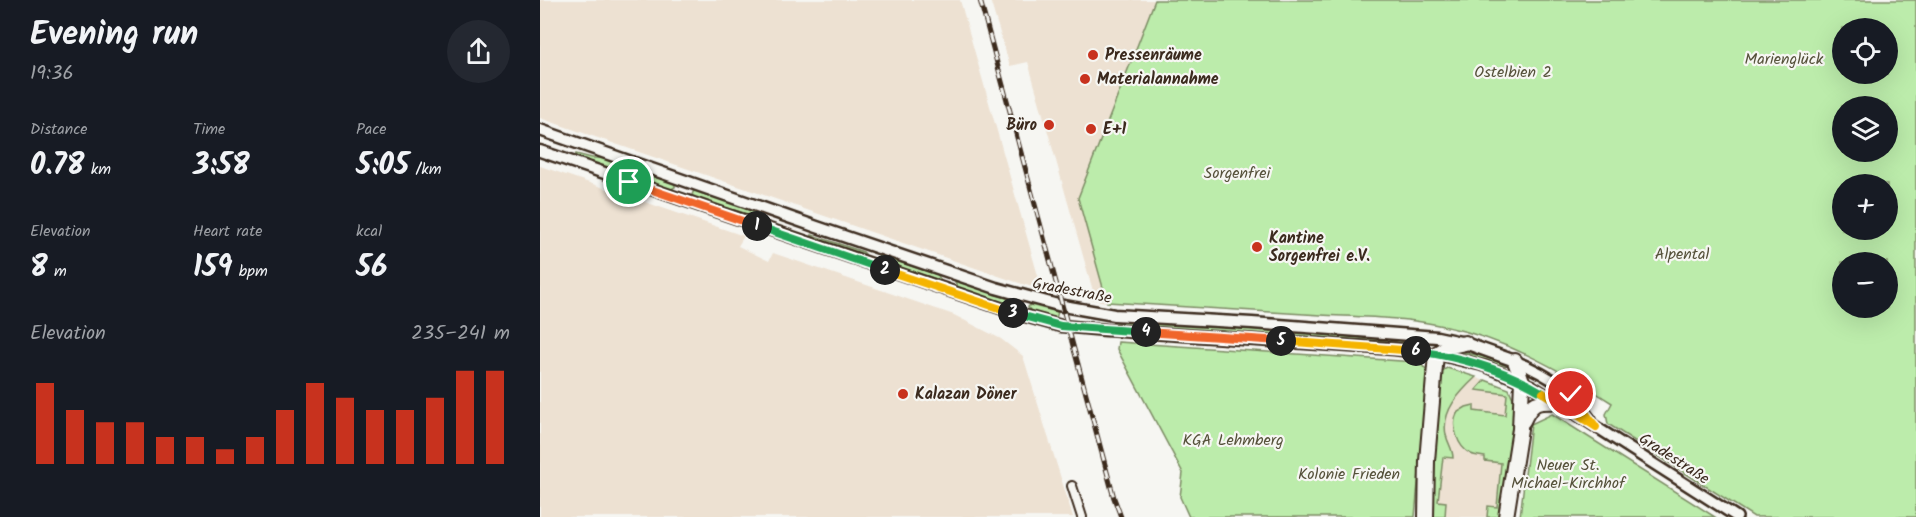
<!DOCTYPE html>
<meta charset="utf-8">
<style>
body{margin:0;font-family:Kalam,sans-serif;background:#242831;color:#f1f3f6;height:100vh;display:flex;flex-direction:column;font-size:22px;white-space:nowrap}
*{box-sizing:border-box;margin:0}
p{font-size:20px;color:#9ea1a6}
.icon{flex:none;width:33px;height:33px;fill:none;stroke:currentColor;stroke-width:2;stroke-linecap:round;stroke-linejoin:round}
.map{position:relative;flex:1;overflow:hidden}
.side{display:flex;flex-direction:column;background:#171b24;width:540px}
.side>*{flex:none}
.controls{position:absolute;left:1292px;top:18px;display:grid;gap:12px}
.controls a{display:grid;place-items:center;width:66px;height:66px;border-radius:50%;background:#171b24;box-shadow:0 6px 24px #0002;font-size:30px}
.pin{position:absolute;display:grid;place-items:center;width:51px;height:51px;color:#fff;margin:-26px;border:3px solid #fff;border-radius:50%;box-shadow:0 2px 6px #0007}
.km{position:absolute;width:30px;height:30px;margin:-15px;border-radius:50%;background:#222;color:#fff;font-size:16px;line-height:30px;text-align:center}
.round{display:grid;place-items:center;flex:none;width:63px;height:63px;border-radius:32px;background:#242831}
.summary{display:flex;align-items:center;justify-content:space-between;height:102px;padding:0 30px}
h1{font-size:33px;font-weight:600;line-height:45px}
.stats{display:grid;grid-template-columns:repeat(3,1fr);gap:9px;height:102px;padding:6px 30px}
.stats div{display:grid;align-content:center}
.stats b{font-size:30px;font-weight:600}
.stats small{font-size:16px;font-weight:400}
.stats p{font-size:16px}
.chart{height:168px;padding:12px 30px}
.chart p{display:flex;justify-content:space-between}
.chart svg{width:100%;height:108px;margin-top:6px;stroke:#c8321e;stroke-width:6}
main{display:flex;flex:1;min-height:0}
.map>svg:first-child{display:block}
.built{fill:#ede1d2}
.green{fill:#bcecab;stroke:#7c8b64;stroke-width:1.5;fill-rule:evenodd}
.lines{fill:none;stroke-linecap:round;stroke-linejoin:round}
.minor-casing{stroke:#3b2a1e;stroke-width:12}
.tertiary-casing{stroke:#3b2a1e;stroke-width:14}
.secondary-casing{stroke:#3b2a1e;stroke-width:15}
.motorway-casing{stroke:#3b2a1e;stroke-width:18}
.minor{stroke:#f6f6f2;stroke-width:8}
.tertiary{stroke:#f6f6f2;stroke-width:9}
.secondary{stroke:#f6f6f2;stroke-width:10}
.motorway{stroke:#f6f6f2;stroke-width:14}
.rail-casing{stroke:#3b2a1e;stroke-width:5}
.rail{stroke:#f6f6f2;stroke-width:3;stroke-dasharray:9;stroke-linecap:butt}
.split-1-casing{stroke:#fff;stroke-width:12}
.split-2-casing{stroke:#fff;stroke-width:12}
.split-3-casing{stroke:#fff;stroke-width:12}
.split-4-casing{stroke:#fff;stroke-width:12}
.split-5-casing{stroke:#fff;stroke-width:12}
.split-6-casing{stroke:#fff;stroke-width:12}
.split-7-casing{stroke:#fff;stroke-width:12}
.split-8-casing{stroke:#fff;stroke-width:12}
.split-1{stroke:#f0652b;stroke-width:8}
.split-2{stroke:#22a559;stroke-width:8}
.split-3{stroke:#f5b400;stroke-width:8}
.split-4{stroke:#22a559;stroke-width:8}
.split-5{stroke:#f0652b;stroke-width:8}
.split-6{stroke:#f5b400;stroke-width:8}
.split-7{stroke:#22a559;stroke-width:8}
.split-8{stroke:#f5b400;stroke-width:8}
.poi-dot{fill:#c8321e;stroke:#f6f6f2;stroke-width:2}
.labels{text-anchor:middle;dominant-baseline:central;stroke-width:4.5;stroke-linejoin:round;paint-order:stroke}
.poi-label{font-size:16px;font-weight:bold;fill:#3b2a1e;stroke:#f6f6f2;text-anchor:start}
.park-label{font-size:16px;fill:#55513a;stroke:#f6f6f2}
.street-label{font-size:16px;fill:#3b2a1e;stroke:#f6f6f2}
</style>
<main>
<section class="side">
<div class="summary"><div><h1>Evening run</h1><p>19:36</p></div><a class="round"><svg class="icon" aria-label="share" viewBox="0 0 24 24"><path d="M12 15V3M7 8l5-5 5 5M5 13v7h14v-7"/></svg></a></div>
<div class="stats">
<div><p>Distance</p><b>0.78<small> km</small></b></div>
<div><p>Time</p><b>3:58</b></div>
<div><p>Pace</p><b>5:05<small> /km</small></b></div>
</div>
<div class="stats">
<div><p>Elevation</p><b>8<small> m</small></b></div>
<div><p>Heart rate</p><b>159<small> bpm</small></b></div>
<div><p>kcal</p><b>56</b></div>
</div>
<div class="chart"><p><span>Elevation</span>235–241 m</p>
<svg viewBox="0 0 160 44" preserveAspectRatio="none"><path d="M5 44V11M15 44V22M25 44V27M35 44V27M45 44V33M55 44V33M65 44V38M75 44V33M85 44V22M95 44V11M105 44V17M115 44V22M125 44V22M135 44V17M145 44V6M155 44V6"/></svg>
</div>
</section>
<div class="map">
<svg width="1376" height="517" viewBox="0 0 1376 517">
<rect width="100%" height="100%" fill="#f6f6f2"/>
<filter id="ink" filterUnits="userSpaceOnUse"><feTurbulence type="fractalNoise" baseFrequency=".0167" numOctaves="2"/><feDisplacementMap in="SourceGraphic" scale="12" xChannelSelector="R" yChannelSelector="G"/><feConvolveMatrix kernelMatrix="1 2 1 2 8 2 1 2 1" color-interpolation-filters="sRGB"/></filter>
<g filter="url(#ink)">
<path class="built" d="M0 0H420L502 290 476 282 0 118Z
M450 0H615L538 198 567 302 550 299 553 291 488 62 470 66Z
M0 166 204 236 198 246 229 261 233 253 414 315 461 339 483 356 533 517H0Z
M907 368 969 389 975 403 961 517H892L900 372Z"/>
<path class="green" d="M615 0H1376V517H1214L1068 424 1066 414 1072 403C1019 369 965 339 903 326 864 317 821 317 781 315 709 310 638 306 567 302L538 198ZM1302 28H1347V74H1302ZM1302 106H1347V152H1302ZM1302 184H1347V230H1302ZM1302 262H1347V308H1302Z
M36 154 52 158H62L133 183 135 184V187L130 190 35 157Z
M154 190 215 211 218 217 157 199 152 195Z
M272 235 323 252 325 254 323 256 271 238Z
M338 255 398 275 400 280 343 263 340 261Z
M415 282H419L467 298 473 304 470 306 419 289Z
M490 305 518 312 516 318 491 312 488 307Z
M573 321 841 337 884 342 883 345 841 341 578 326 573 323Z
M578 342 876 362 888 370 875 517H649L640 497 643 473 577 349Z
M919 351 950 358 966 366 956 365Z
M907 368 936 377C920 392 901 411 906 435 908 444 913 449 913 458L903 457 898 501 906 502 905 517H892L893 461 900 372Z
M945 380 969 389 975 403 961 517H947L948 506 957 507 961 463 945 461V457C941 456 935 456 931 454 917 447 910 424 918 412L926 407 934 405V411L965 415 967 394 936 390Z
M1012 414 1175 517H980L991 424Z"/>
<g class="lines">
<defs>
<path id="minor" d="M532 486 542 517"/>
<path id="tertiary" d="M896 354 945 366 992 386 1197 517
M975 361C1013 377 1026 387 1051 420"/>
<path id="secondary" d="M0 130 277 227 456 288 518 305 574 315 712 323 897 337 925 343 975 361
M0 151 478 314 521 326 566 330 854 349 896 354"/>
<path id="motorway" d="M983 421C992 401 997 401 1018 402
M886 517 887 461 896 354 907 347 925 343
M966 517 980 429 982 381 975 361"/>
</defs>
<use href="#minor" class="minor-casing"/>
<use href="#tertiary" class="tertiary-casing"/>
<use href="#secondary" class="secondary-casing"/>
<use href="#motorway" class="motorway-casing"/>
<use href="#minor" class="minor"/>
<use href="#tertiary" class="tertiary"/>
<use href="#secondary" class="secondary"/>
<use href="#motorway" class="motorway"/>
<defs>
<path id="rail" d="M440 0 574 498 581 517"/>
</defs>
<use href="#rail" class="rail-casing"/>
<use href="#rail" class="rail"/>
</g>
</g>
<g class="lines" filter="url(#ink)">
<defs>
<path id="split-1" d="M89 182 217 226"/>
<path id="split-2" d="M217 226 345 270"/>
<path id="split-3" d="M345 270 473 313"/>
<path id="split-4" d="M473 313 521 326 606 332"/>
<path id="split-5" d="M606 332 741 341"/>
<path id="split-6" d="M741 341 876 351"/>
<path id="split-7" d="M876 351C921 357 964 369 1003 393"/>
<path id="split-8" d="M1003 393 1056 427 1031 394"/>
</defs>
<use href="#split-1" class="split-1-casing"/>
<use href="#split-2" class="split-2-casing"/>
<use href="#split-3" class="split-3-casing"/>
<use href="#split-4" class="split-4-casing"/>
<use href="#split-5" class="split-5-casing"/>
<use href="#split-6" class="split-6-casing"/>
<use href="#split-7" class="split-7-casing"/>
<use href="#split-8" class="split-8-casing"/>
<use href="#split-1" class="split-1"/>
<use href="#split-2" class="split-2"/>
<use href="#split-3" class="split-3"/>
<use href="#split-4" class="split-4"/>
<use href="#split-5" class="split-5"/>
<use href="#split-6" class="split-6"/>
<use href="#split-7" class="split-7"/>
<use href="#split-8" class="split-8"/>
</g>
<g class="poi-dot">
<circle cx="553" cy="55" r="6"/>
<circle cx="545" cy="79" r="6"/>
<circle cx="509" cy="125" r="6"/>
<circle cx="551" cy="129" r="6"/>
<circle cx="717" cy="247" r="6"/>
<circle cx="363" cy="394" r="6"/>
</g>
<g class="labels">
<g class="poi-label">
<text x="565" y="55">Pressenräume</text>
<text x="557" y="79">Materialannahme</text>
<text x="497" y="125" text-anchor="end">Büro</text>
<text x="563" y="129">E+1</text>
<text x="729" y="238">Kantine<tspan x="729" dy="18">Sorgenfrei e.V.</tspan></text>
<text x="375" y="394">Kalazan Döner</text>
</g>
<g class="park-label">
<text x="1244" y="59">Marienglück</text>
<text x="973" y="72">Ostelbien 2</text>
<text x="697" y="173">Sorgenfrei</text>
<text x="1142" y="254">Alpental</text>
<text x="693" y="440">KGA Lehmberg</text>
<text x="1028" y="465">Neuer St.<tspan x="1028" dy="18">Michael-Kirchhof</tspan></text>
<text x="809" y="474">Kolonie Frieden</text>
</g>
<g class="street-label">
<text transform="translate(532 291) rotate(11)">Gradestraße</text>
<text transform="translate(1134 459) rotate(33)">Gradestraße</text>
</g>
</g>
</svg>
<div class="controls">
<a><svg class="icon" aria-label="locate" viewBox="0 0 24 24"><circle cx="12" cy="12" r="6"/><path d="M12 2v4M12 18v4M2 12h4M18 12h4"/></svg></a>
<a><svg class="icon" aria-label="layers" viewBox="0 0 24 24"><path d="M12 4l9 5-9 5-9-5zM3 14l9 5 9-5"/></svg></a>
<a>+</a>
<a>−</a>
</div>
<div class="pin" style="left:89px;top:182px;background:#1e9e55"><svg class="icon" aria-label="arrive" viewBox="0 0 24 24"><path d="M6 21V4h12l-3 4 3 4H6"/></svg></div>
<div class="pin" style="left:1031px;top:394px;background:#d93025"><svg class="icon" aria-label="check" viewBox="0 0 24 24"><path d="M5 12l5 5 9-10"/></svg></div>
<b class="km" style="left:217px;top:226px">1</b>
<b class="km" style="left:345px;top:270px">2</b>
<b class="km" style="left:473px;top:313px">3</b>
<b class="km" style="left:606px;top:332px">4</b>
<b class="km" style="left:741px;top:341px">5</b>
<b class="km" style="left:876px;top:351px">6</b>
</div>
</main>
